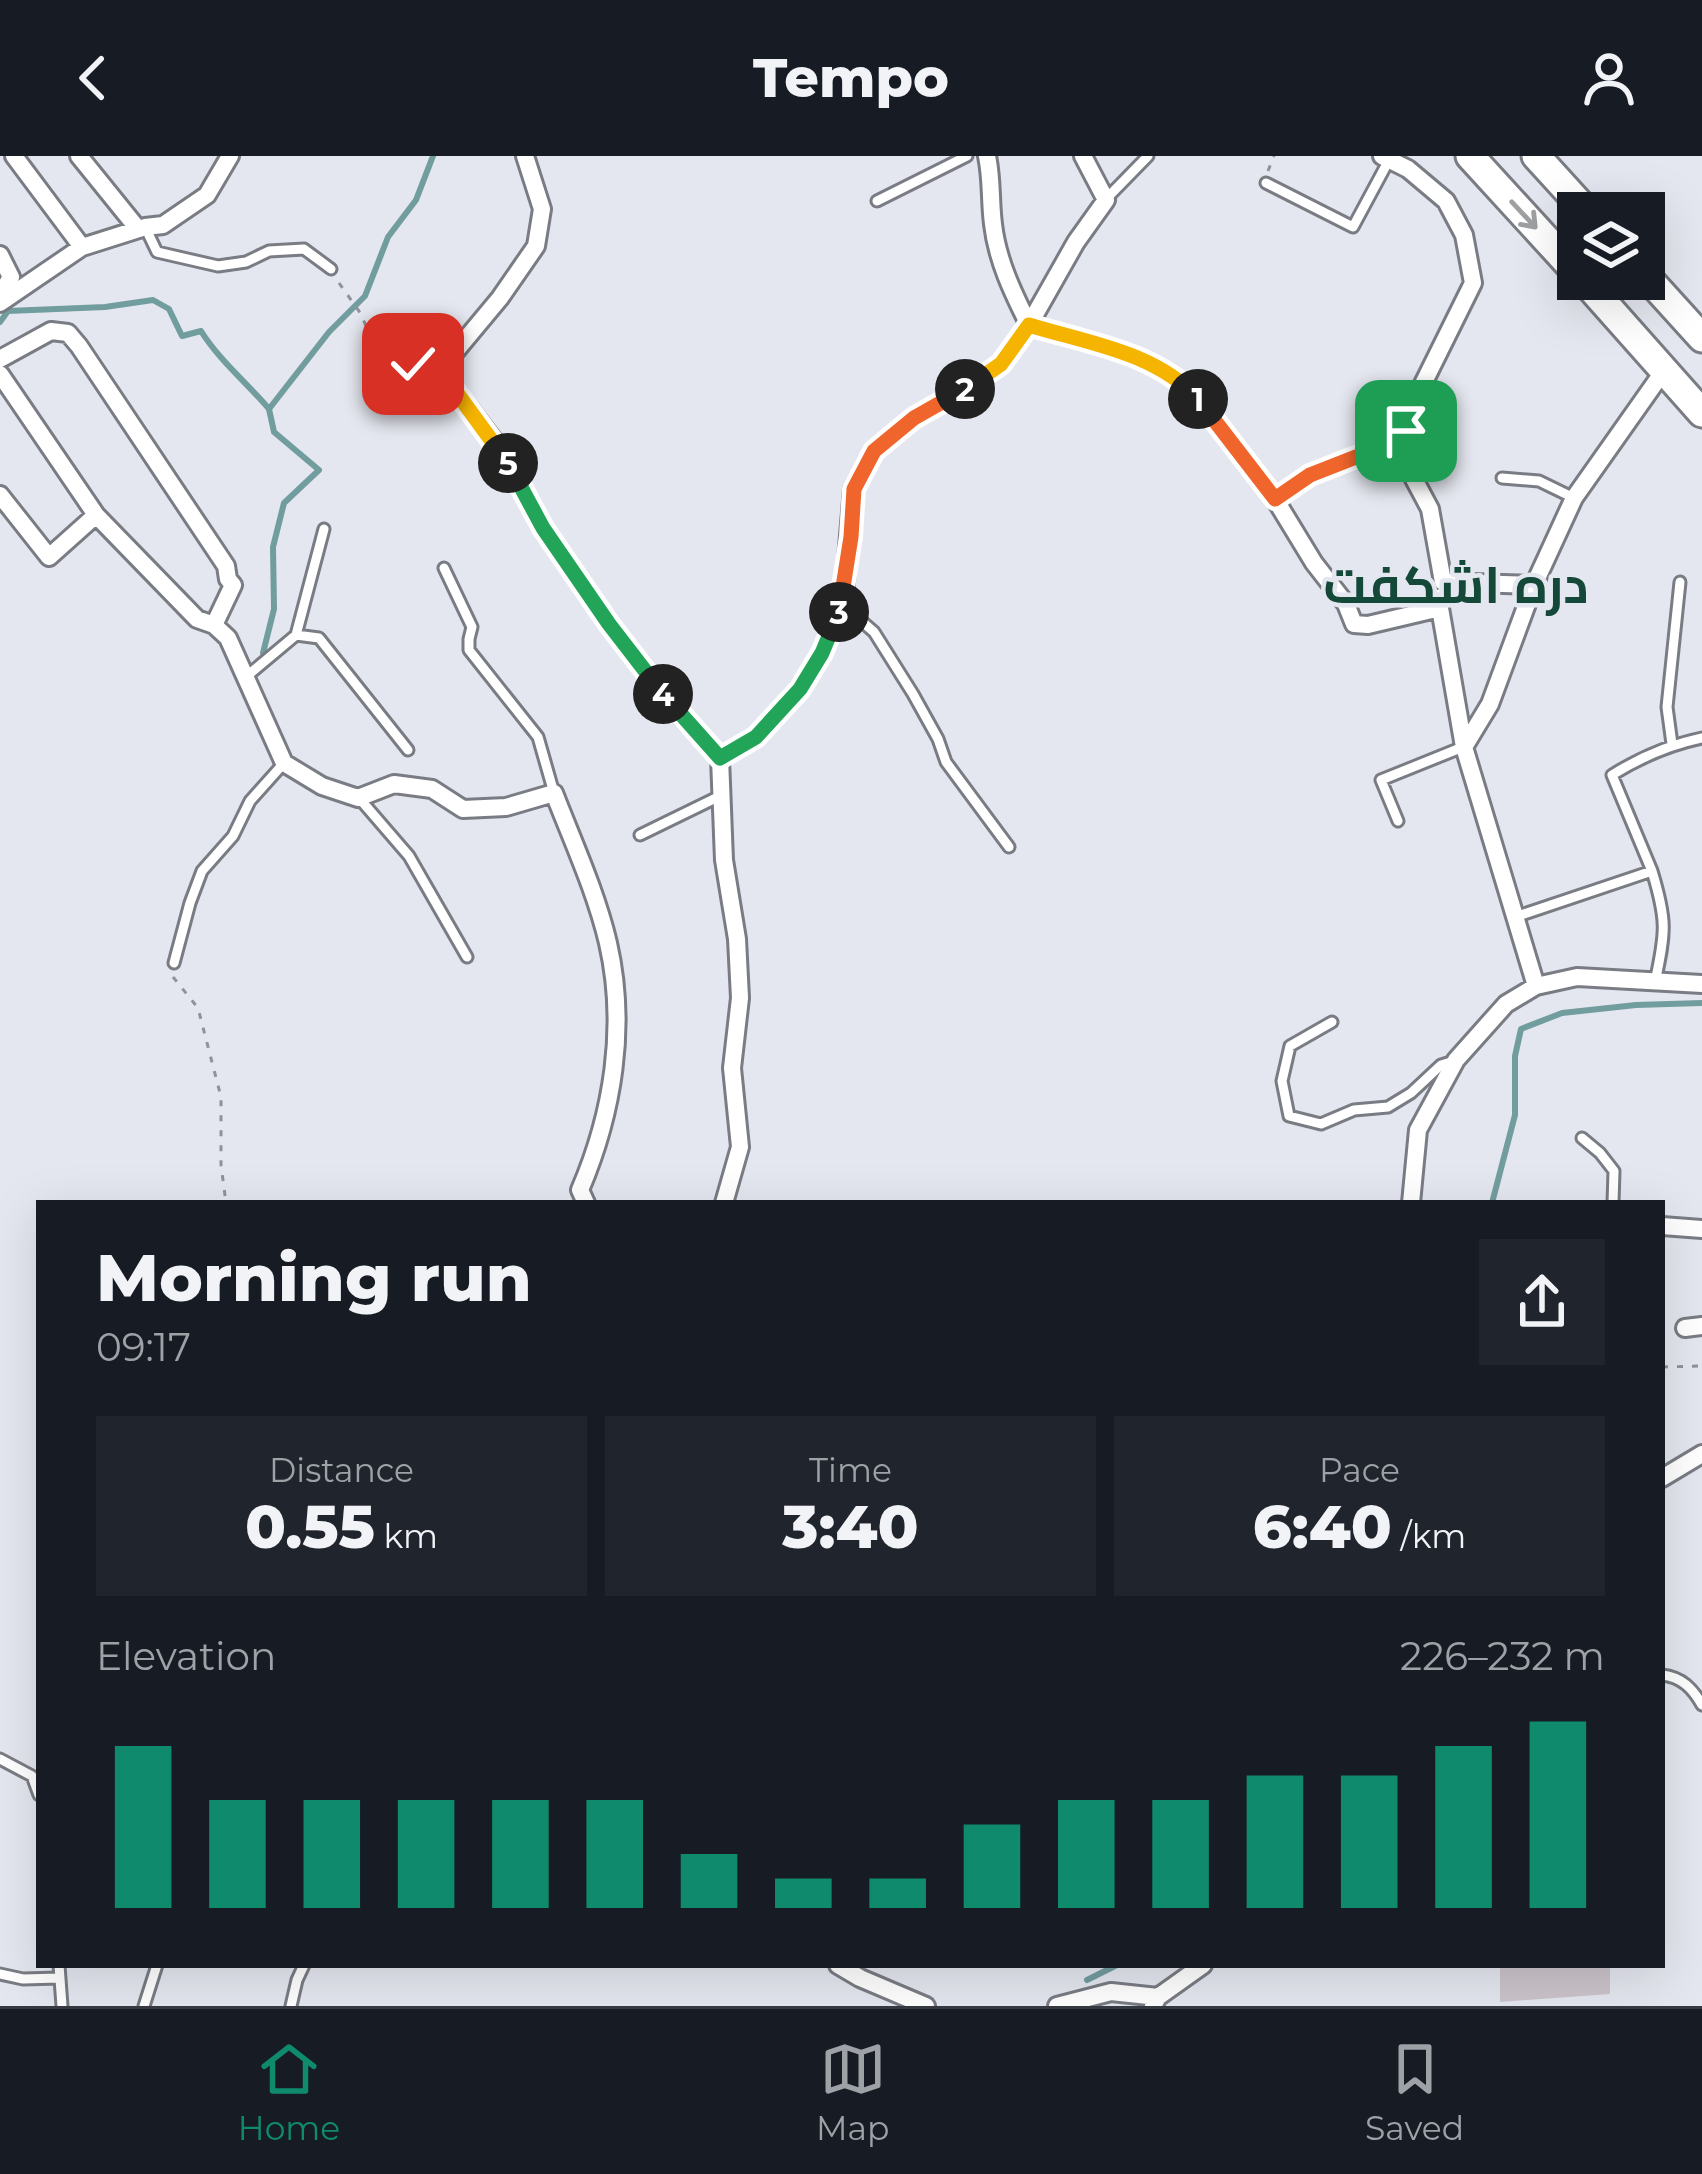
<!DOCTYPE html>
<meta charset="utf-8">
<style>
body{margin:0;font-family:Montserrat,Cairo,sans-serif;background:#20242c;color:#f1f3f6;height:100vh;display:flex;flex-direction:column;font-size:45px;white-space:nowrap}
*{box-sizing:border-box;margin:0}
p{font-size:39px;color:#9ea1a6}
.icon{flex:none;width:66px;height:66px;fill:none;stroke:currentColor;stroke-width:2;stroke-linecap:round;stroke-linejoin:round}
.map{position:relative;flex:1;overflow:hidden}
.side{position:absolute;left:36px;top:1044px;width:1629px;height:768px;display:flex;flex-direction:column;background:#171b24;border-radius:0px;box-shadow:0 12px 48px #0002}
.side>*{flex:none}
.buttons{position:absolute;left:1557px;top:36px;display:grid;gap:24px}
.buttons a{display:grid;place-items:center;width:108px;height:108px;border-radius:0px;background:#171b24;box-shadow:0 12px 48px #0002;font-size:60px}
.pin{position:absolute;display:grid;place-items:center;width:102px;height:102px;color:#fff;margin:-51px;border-radius:24px;box-shadow:0 6px 18px #0006}
.km{position:absolute;width:60px;height:60px;margin:-30px;border-radius:50%;background:#222;color:#fff;font-size:33px;line-height:60px;text-align:center}
.round{display:grid;place-items:center;flex:none;width:126px;height:126px;border-radius:0px;background:#20242c}
.summary{display:flex;align-items:center;justify-content:space-between;height:204px;padding:0 60px}
h1{font-size:66px;font-weight:800;line-height:90px}
.stats{display:grid;grid-template-columns:repeat(3,1fr);gap:18px;height:204px;padding:12px 60px}
.stats div{display:grid;align-content:center;border-radius:0px;background:#20242c;text-align:center}
.stats b{font-size:60px;font-weight:800}
.stats small{font-size:33px;font-weight:400}
.stats p{font-size:33px}
.chart{height:336px;padding:24px 60px}
.chart p{display:flex;justify-content:space-between}
.chart svg{width:100%;height:216px;margin-top:12px;stroke:#0f8a6d;stroke-width:6}
header{display:flex;justify-content:space-between;align-items:center;height:156px;padding:0 60px;background:#171b24;font-size:54px;font-weight:800}
.dock{display:flex;justify-content:space-around;align-items:center;height:168px;border-top:3px solid #363941;background:#171b24;font-size:33px;color:#9ea1a6}
.dock a{display:grid;justify-items:center;gap:6px}
.dock .current{color:#0f8a6d}
.map>svg:first-child{display:block}
.lines{fill:none;stroke-linecap:round;stroke-linejoin:round}
.stream{stroke:#729d9f;stroke-width:6}
.building{fill:#cbc4cb}
.service-casing{stroke:#7a7c84;stroke-width:15}
.minor-casing{stroke:#7a7c84;stroke-width:22}
.primary-casing{stroke:#7a7c84;stroke-width:33}
.path{stroke:#909299;stroke-width:3;stroke-dasharray:6 9;stroke-linecap:butt}
.service{stroke:#fff;stroke-width:9}
.minor{stroke:#fff;stroke-width:16}
.primary{stroke:#fff;stroke-width:27}
.oneway{stroke:#9fa0a1}
.split-1-casing{stroke:#fff;stroke-width:24}
.split-2-casing{stroke:#fff;stroke-width:24}
.split-3-casing{stroke:#fff;stroke-width:24}
.split-4-casing{stroke:#fff;stroke-width:24}
.split-5-casing{stroke:#fff;stroke-width:24}
.split-6-casing{stroke:#fff;stroke-width:24}
.split-1{stroke:#f0652b;stroke-width:15}
.split-2{stroke:#f5b400;stroke-width:15}
.split-3{stroke:#f0652b;stroke-width:15}
.split-4{stroke:#22a559;stroke-width:15}
.split-5{stroke:#22a559;stroke-width:15}
.split-6{stroke:#f5b400;stroke-width:15}
.labels{text-anchor:middle;dominant-baseline:central;stroke-width:9;stroke-linejoin:round;paint-order:stroke}
.district-label{font-size:51px;font-weight:bold;fill:#144839;stroke:#e5e7f0}
</style>
<header><svg class="icon" aria-label="back" viewBox="0 0 24 24"><path d="M15 5l-7 7 7 7"/></svg>Tempo<svg class="icon" aria-label="person" viewBox="0 0 24 24"><circle cx="12" cy="8" r="4"/><path d="M4 21q1-7 8-7t8 7"/></svg></header>
<div class="map">
<svg width="1702" height="1850" viewBox="0 0 1702 1850">
<rect width="100%" height="100%" fill="#e5e7f0"/>
<g class="lines">
<path class="stream" d="M0 166 8 155 105 151 153 144 169 153 182 180 201 175C219 204 247 227 269 253
M263 497 274 453 273 391 284 347 319 314 274 276 269 253 329 176 365 140 388 81 416 44 433 0
M1492 1047 1515 959V900L1521 873 1562 857 1636 849 1702 847
M1087 1824 1117 1809"/>
</g>
<path class="building" d="M1500 1809H1610V1838L1500 1846Z"/>
<g class="lines">
<defs>
<path id="service" d="M1266 27 1353 71 1389 4
M1106 43 1148 0
M877 45 967 0
M145 71 157 96 218 110 246 106 269 95 304 93 331 113
M373 188 413 208 440 214
M1502 322 1539 325 1574 342
M1275 343 1310 319 1407 281
M444 412 472 471 469 483V494L538 581 554 637
M843 449 874 476 913 538 938 583 946 606 1009 691
M296 479 324 373
M247 520 296 479 319 482 408 594
M1672 588 1667 551 1680 426
M359 642 409 700 467 801
M1398 665 1381 624 1463 591
M640 679 722 639
M1652 715 1612 619C1641 601 1668 589 1702 582
M1515 761 1652 715C1667 764 1666 776 1655 826
M174 807 190 747 202 715 233 680 250 645 284 607
M1332 866 1290 890 1282 925 1289 960 1321 968 1354 954 1388 951 1411 937 1441 909 1451 906
M1582 982 1600 997 1614 1015 1613 1047
M1662 1519C1682 1521 1693 1533 1702 1549
M0 1603 32 1620 39 1639
M59 1809 62 1850
M0 1818 23 1823 59 1822
M144 1850 157 1809
M291 1850 297 1824 304 1809"/>
<path id="minor" d="M14 0 82 91
M79 0 138 73
M525 0 542 53 536 90 500 142 440 214 503 297 543 372 609 468 671 549 720 602 724 704 737 783 740 842 732 912 740 991 724 1047
M987 0C992 23 990 45 993 68 997 104 1013 137 1029 169
M1382 0 1408 13 1446 45 1464 79 1473 127 1422 230 1406 276 1414 323 1430 353 1443 426 1534 429 1574 342 1665 213
M0 99 11 121 0 139
M0 147 82 91 145 71 163 69 207 39 230 0
M1029 169 1076 86 1106 44 1083 0
M0 203 51 175 68 177 79 190 226 410 228 423 233 429 214 469
M0 218 96 359 197 463 214 469 228 482 284 607 322 630 358 642 394 628 432 633 463 653 506 651 554 637C573 686 596 736 608 787 627 870 613 957 580 1034L586 1047
M0 339 49 401 96 359
M1441 441 1440 452 1464 591 1490 548 1534 429
M1464 591 1536 830
M720 602 756 581 799 533 822 497 843 449 853 333 874 294 914 262 961 236 1001 208 1029 169C1086 186 1150 196 1194 239L1275 343 1314 407 1346 448 1354 468 1368 469 1440 452
M1411 1047 1418 974 1456 904 1506 848 1536 830 1577 821 1702 828
M1662 1070 1702 1073
M1685 1172 1702 1170
M1662 1322 1702 1298
M838 1809 860 1822 926 1850
M1057 1850 1111 1836 1158 1841
M1153 1850 1158 1841 1203 1809"/>
<path id="primary" d="M1470 0 1578 118
M1536 0 1588 57
M1644 118 1702 182
M1583 123 1702 257"/>
</defs>
<use href="#service" class="service-casing"/>
<use href="#minor" class="minor-casing"/>
<use href="#primary" class="primary-casing"/>
<path class="path" d="M1268 15 1274 0
M339 127 361 158 368 175
M173 821 198 852 221 941V1009L226 1047
M1662 1211 1702 1210"/>
<use href="#service" class="service"/>
<use href="#minor" class="minor"/>
<use href="#primary" class="primary"/>
</g>
<defs><path id="oneway-shaft" d="M-6 0H5M1.5-3L5.5 0L1.5 3" fill="none" stroke-width="1.6" stroke-linecap="round" stroke-linejoin="round" transform="scale(3)"/></defs>
<use class="oneway" href="#oneway-shaft" transform="translate(1524 59) rotate(47)"/>
<g class="lines">
<defs>
<path id="split-1" d="M1198 243 1275 343 1310 319 1407 281 1406 275"/>
<path id="split-2" d="M965 233 1001 208 1029 169C1087 187 1156 196 1198 243"/>
<path id="split-3" d="M839 456 851 381 854 333 874 295 914 262 965 233"/>
<path id="split-4" d="M663 538 720 602 756 581 800 533 822 497 839 456"/>
<path id="split-5" d="M508 307 543 372 609 468 663 538"/>
<path id="split-6" d="M413 208 440 214 508 307"/>
</defs>
<use href="#split-1" class="split-1-casing"/>
<use href="#split-2" class="split-2-casing"/>
<use href="#split-3" class="split-3-casing"/>
<use href="#split-4" class="split-4-casing"/>
<use href="#split-5" class="split-5-casing"/>
<use href="#split-6" class="split-6-casing"/>
<use href="#split-1" class="split-1"/>
<use href="#split-2" class="split-2"/>
<use href="#split-3" class="split-3"/>
<use href="#split-4" class="split-4"/>
<use href="#split-5" class="split-5"/>
<use href="#split-6" class="split-6"/>
</g>
<g class="labels">
<g class="district-label">
<text x="1456" y="429">دره اشکفت</text>
</g>
</g>
</svg>
<div class="buttons">
<a><svg class="icon" aria-label="layers" viewBox="0 0 24 24"><path d="M12 4l9 5-9 5-9-5zM3 14l9 5 9-5"/></svg></a>
</div>
<div class="pin" style="left:1406px;top:275px;background:#1e9e55"><svg class="icon" aria-label="arrive" viewBox="0 0 24 24"><path d="M6 21V4h12l-3 4 3 4H6"/></svg></div>
<div class="pin" style="left:413px;top:208px;background:#d93025"><svg class="icon" aria-label="check" viewBox="0 0 24 24"><path d="M5 12l5 5 9-10"/></svg></div>
<b class="km" style="left:1198px;top:243px">1</b>
<b class="km" style="left:965px;top:233px">2</b>
<b class="km" style="left:839px;top:456px">3</b>
<b class="km" style="left:663px;top:538px">4</b>
<b class="km" style="left:508px;top:307px">5</b>
<section class="side">
<div class="summary"><div><h1>Morning run</h1><p>09:17</p></div><a class="round"><svg class="icon" aria-label="share" viewBox="0 0 24 24"><path d="M12 15V3M7 8l5-5 5 5M5 13v7h14v-7"/></svg></a></div>
<div class="stats">
<div><p>Distance</p><b>0.55<small> km</small></b></div>
<div><p>Time</p><b>3:40</b></div>
<div><p>Pace</p><b>6:40<small> /km</small></b></div>
</div>
<div class="chart"><p><span>Elevation</span>226–232 m</p>
<svg viewBox="0 0 160 44" preserveAspectRatio="none"><path d="M5 44V11M15 44V22M25 44V22M35 44V22M45 44V22M55 44V22M65 44V33M75 44V38M85 44V38M95 44V27M105 44V22M115 44V22M125 44V17M135 44V17M145 44V11M155 44V6"/></svg>
</div>
</section>
</div>
<nav class="dock">
<a class="current"><svg class="icon" aria-label="home" viewBox="0 0 24 24"><path d="M3 11l9-7 9 7M6 9v11h12V9"/></svg>Home</a>
<a><svg class="icon" aria-label="map" viewBox="0 0 24 24"><path d="M3 6l6-2 6 2 6-2v14l-6 2-6-2-6 2zM9 4v14M15 6v14"/></svg>Map</a>
<a><svg class="icon" aria-label="saved" viewBox="0 0 24 24"><path d="M7 4h10v16l-5-4-5 4z"/></svg>Saved</a>
</nav>
